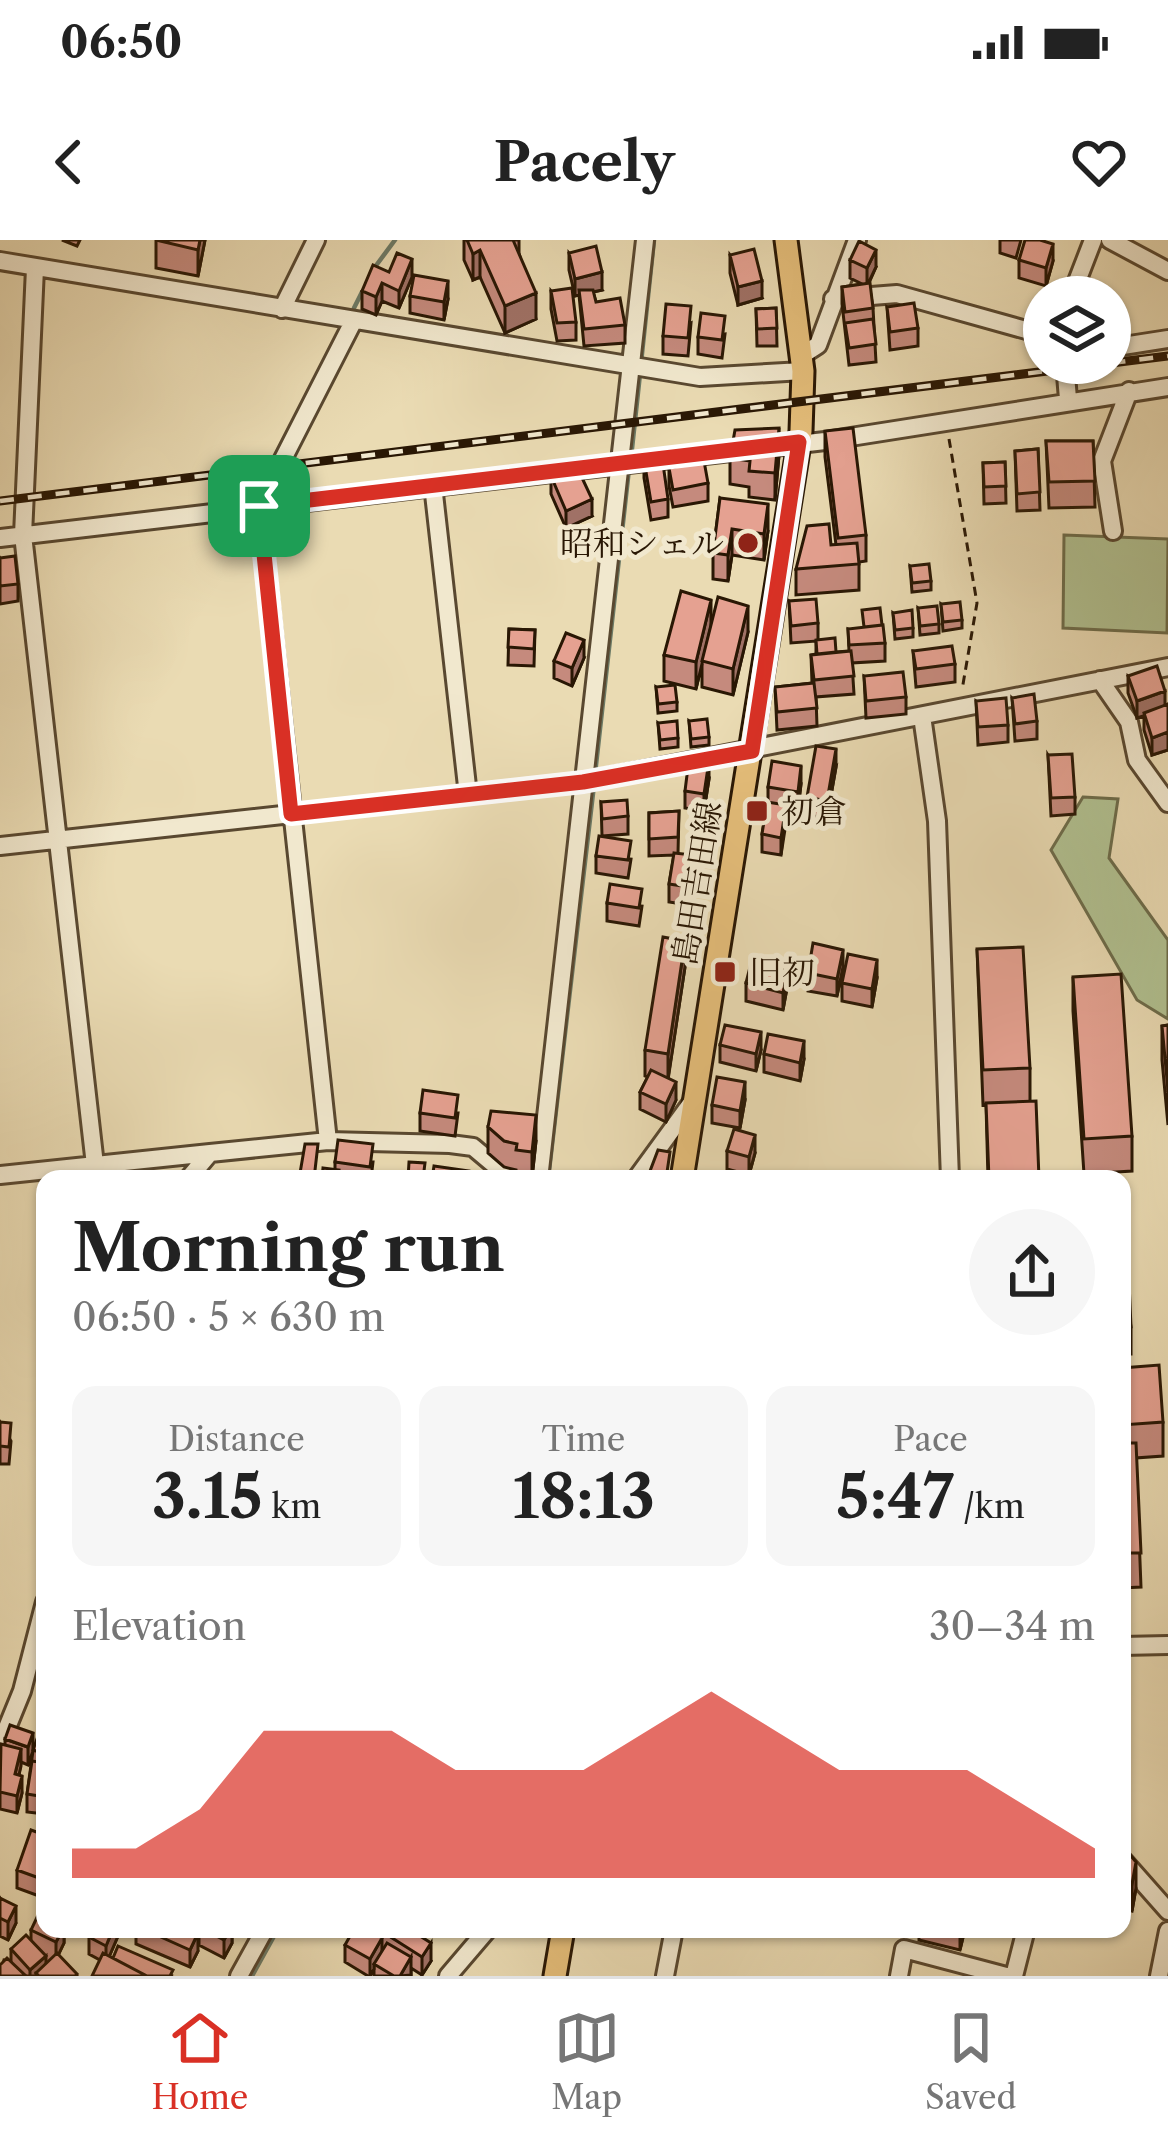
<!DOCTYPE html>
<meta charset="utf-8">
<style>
body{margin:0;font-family:"Libre Caslon Text","Noto Serif JP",serif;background:#f6f6f6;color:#222;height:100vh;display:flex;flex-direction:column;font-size:45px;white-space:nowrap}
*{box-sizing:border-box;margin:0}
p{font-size:39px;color:#767676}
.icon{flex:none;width:66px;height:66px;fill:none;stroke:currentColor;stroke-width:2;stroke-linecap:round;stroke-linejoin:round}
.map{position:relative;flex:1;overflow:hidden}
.sheet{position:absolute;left:36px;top:930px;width:1095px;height:768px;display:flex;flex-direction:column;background:#fff;border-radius:24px;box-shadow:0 3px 9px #0004}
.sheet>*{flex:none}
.buttons{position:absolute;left:1023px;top:36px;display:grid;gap:24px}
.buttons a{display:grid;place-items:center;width:108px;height:108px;border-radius:50%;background:#fff;box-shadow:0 3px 9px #0004;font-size:60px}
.pin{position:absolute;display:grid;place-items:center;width:102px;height:102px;color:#fff;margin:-51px;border-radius:24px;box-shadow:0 6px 18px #0006}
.round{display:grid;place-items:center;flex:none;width:126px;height:126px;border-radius:63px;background:#f6f6f6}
.headline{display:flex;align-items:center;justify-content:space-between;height:204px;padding:0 36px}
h1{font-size:66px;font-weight:700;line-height:90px}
.stats{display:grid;grid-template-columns:repeat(3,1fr);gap:18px;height:204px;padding:12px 36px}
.stats div{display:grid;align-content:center;border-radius:24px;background:#f6f6f6;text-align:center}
.stats b{font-size:60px;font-weight:700}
.stats small{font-size:33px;font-weight:400}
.stats p{font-size:33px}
.chart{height:336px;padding:24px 36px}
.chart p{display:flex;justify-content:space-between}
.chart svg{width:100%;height:216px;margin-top:12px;fill:#d93025;opacity:.7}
.status{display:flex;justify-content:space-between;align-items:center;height:84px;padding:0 60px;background:#fff;direction:ltr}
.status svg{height:33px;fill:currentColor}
header{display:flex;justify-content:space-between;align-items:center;height:156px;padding:0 36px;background:#fff;font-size:54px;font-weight:700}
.menu{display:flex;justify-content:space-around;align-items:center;height:168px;border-top:3px solid #e0e0e0;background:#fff;font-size:33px;color:#767676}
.menu a{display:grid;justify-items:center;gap:6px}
.menu .current{color:#d93025}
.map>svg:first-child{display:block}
.green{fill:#b1c191;stroke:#6d6c4a;stroke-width:3}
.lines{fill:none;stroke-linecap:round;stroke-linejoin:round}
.stream{stroke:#6c7a66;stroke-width:4.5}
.minor-casing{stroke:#594830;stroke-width:22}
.major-casing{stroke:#291704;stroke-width:27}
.path{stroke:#291704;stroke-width:3;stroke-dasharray:9 6;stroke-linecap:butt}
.minor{stroke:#f1e8ce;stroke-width:16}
.major{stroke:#e5be7a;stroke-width:21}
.rail-casing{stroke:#291704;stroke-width:9}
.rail{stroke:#f1e8ce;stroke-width:4.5;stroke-dasharray:14;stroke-linecap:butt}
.wall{fill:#c58a7d;stroke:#291704;stroke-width:3}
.shaded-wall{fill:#a07166;stroke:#291704;stroke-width:3}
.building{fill:#e5a191;stroke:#291704;stroke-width:3}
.route-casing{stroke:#fff;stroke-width:24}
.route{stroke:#d93025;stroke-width:15}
.poi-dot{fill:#8f2418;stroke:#f1e8ce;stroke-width:4.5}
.labels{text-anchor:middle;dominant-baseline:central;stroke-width:10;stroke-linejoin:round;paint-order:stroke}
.poi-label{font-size:33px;fill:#291704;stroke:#f1e8ce;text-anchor:start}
.street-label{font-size:33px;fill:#291704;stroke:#f1e8ce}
</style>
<div class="status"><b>06:50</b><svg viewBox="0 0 49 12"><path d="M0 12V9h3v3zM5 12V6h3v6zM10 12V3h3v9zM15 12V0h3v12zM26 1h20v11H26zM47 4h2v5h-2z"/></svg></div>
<header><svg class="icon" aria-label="back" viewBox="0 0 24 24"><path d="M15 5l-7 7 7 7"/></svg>Pacely<svg class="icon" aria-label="heart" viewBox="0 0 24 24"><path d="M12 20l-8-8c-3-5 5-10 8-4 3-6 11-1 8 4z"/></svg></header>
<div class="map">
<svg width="1168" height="1736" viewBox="0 0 1168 1736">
<rect width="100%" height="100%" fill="#eadbb3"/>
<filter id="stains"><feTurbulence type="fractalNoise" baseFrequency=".00167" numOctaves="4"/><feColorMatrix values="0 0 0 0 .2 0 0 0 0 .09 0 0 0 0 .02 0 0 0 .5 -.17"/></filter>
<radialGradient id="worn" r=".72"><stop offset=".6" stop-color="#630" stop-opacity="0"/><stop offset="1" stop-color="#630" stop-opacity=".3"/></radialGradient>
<path class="green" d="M1064 295 1168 299 1167 393 1063 388Z
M1083 557 1118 559 1109 618 1168 700V779L1137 760 1051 610Z"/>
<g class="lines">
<path class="stream" d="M372 31 395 0
M354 68 362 52
M641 123 654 0
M631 218 640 134
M595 534 629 229
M548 939 594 545
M252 1736 278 1689"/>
<defs>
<path id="minor" d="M1110 0 1168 31
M0 21 700 137 803 131
M35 28 23 295 95 925
M1071 57 1093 0
M833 59 897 54 1044 95
M282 69 316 0
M1110 108 1168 99
M801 116 818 105 857 0
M1065 123 1068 159
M433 245 468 555
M1113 291 1102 221 1129 151
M0 298 825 201 1168 147
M1100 440 1129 482 1137 520 1168 563
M922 476 937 581 950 939
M0 606 583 542 1168 427
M328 901 259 266 354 80
M0 935 210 913
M188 939 210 913 328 901 450 904 473 907 511 939
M539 939 645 0
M636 939 695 858
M1122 1406 1168 1405
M0 1505 22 1451 45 1362
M1122 1619 1168 1671
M239 1736 265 1689
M448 1736 488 1689
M665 1736 674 1689
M899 1736 904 1709 1006 1736
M1014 1736 1026 1689
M1159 1736 1168 1691"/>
<path id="major" d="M682 939 801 191 803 131 786 0
M555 1736 563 1689"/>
</defs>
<use href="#minor" class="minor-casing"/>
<use href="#major" class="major-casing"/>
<path class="path" d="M949 199 977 363 962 450"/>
<use href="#minor" class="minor"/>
<use href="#major" class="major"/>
<defs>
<path id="rail" d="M0 261 1168 116"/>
</defs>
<use href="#rail" class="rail-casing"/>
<use href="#rail" class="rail"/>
</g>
<path class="wall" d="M62 0H80L77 6Z
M156 0H205L198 36 156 28Z
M464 0H519V13L536 79 505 93 480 37 473 40 464 20Z
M1000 0H1021L1016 18 1000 13Z
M569 13 602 50 593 52 596 62 625 85V103L584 106 579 55 575 56 569 30Z
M730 15 762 58 738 65 730 33Z
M850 20 876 27 869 43 873 68 876 122 849 125 842 64V47L862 44 850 38Z
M1019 20 1053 21 1046 46 1019 38Z
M389 32 412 37 399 68 382 61 376 75 362 69V51Z
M551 51 576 82V100L557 101 551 69Z
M410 56 448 59 444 80 410 73Z
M887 67 918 88V106L890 110Z
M776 68 777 106H757L756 69Z
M691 83 688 116 663 114V96Z
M725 94 722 118 698 114V97Z
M825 191 866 295V321L859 322V350L796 355V329L831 305H836L825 217Z
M1046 201H1093L1095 267 1049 268Z
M1038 209 1040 270 1017 271 1015 211Z
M779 215 775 260 749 257V247L730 244V218Z
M644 220 668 259V277L651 280 644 238Z
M1005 222 1006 263 984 264 983 223Z
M669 228 708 243V261L673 267 669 246Z
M551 236 592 276 566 288 551 254Z
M720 258 768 291 764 320 732 315 728 341 713 339V313Z
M0 318 18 344V361L0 364Z
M910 326 931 341V350L912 352Z
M789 361 818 383V400L836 412 849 411 848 389 885 403V421L852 423 854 454 816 457 817 486 777 490 775 447 812 443 811 415 816 414V401L791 403Z
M941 364 962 380V388L943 391Z
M918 368 939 384V393L920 395Z
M893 373 913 388V397L895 399Z
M711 385 748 392 733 455 702 447V424L696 449 664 441V415Z
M509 389 535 390 534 426 508 425Z
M913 411 955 424V442L916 447Z
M584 418 572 446 554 438V421Z
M864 436 906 457V474L866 478Z
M1128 436 1165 465 1168 464V510L1152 515 1144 490V476L1137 478 1128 453Z
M656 447 677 462V471L658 473Z
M1012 458 1037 481V499L1015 501Z
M976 461 1008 485V502L978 505Z
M689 481 709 497V505L691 507Z
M658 483 678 498V507L660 509Z
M1048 515 1075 557V574L1051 576Z
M836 527 827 578 807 575V557Z
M709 539 704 571 685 568V551Z
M801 544 798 569 786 567 781 615 762 612V594L768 562V547Z
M601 562 628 576V594L602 596Z
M679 571 678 613 693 633 689 665 669 662V644L674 615 649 616V573Z
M596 616 631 619 628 638 596 633Z
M607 663 642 666 639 686 607 681Z
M977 709 1030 828V861L1039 939H988L986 864 983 865Z
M685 727 668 838 676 860 666 882 640 869V852L648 837 645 836V810Z
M843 727 837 756 808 751V733Z
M1073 737 1132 896V931L1084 934 1073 771Z
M877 738 872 767 842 761V743Z
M746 743 787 748 783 770 746 761Z
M1168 785V885L1162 820V786Z
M720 805 761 810 756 831 720 822Z
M764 814 804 819 800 841 764 832Z
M745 860 740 888 712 883V865Z
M420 873H458L455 896 420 891Z
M488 887 536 901 532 938 516 936V930L504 927 488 913Z
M727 911 755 913 749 935 727 929Z
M335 922H373L371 939H322L335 930Z
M45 1011V1039L42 1038V1020Z
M1122 1021 1131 1087V1114H1122Z
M1122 1128 1163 1182V1216L1136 1218 1141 1347 1122 1348Z
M0 1182 11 1201 9 1224H0Z
M45 1498V1574L27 1572V1554L33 1511 28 1525 21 1522 19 1535 22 1553 17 1573 0 1569V1508L5 1505V1499L33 1509Z
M45 1595V1638L39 1656 17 1648V1630Z
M1122 1605 1136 1648 1132 1671 1122 1668Z
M0 1658 16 1683 8 1700 0 1696Z
M64 1689V1703L58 1715 77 1736H0L4 1720 11 1721V1709L31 1700V1690Z
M92 1689H121L109 1717 173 1736 100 1720 89 1714V1697Z
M136 1689H189L198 1711 190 1727 136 1704Z
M199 1689H232V1703L224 1718 199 1705Z
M378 1689 431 1721 422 1735 411 1728V1736H374V1729L370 1736H368L345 1722V1705L378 1695Z
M919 1689H965L960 1710 919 1700Z"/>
<path class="shaded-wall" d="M200 0H205L198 36V10Z
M1053 4V21L1046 46V28Z
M480 10V37L473 40V14Z
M876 10V27L867 46V28Z
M412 19V37L399 68V51Z
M602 32V50L575 56V39Z
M448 41V59L444 80V62Z
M762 41V58L738 65V47Z
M382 43V61L376 75V57Z
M536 53V79L505 93V66Z
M779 188V215L775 260V233Z
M592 259V276L566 288V271Z
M768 264V291L764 320V294Z
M732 289V315L728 341V315Z
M711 360V386L696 449V422Z
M748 366V392L733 455V429Z
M584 400V418L572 446V428Z
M1165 451V469L1137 478V461Z
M1168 492V510L1152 515V498Z
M836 509V527L827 578V561Z
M709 521V539L704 571V554Z
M801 526V544L798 569V552Z
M786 565V583L781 615V598Z
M693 615V633L689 665V647Z
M685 701V727L668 840V814Z
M843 710V727L837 756V739Z
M877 720V738L872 767V749Z
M787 731V748L783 770V753Z
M761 792V810L756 831V814Z
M804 801V819L800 841V823Z
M676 842V860L666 882V864Z
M745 842V860L740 888V871Z
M536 875V901L532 938V912Z
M755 895V913L749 935V917Z
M33 1493V1511L28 1525V1507Z
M21 1509V1526L15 1552V1534Z
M22 1536V1553L17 1573V1556Z
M45 1621V1638L39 1656V1638Z
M1136 1622V1648L1132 1671V1644Z
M16 1666V1683L8 1700V1682Z
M63 1689H64V1703L56 1720V1702Z
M113 1689H121L106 1724V1706Z
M230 1689H232V1703L224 1718V1700Z
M961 1689H965L960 1710V1692Z
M198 1693V1711L190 1727V1710Z
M382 1698V1715L374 1724V1729L370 1736V1719Z
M431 1703V1721L422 1735V1717Z
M46 1716V1733H36V1736H30V1730Z
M411 1717V1735L400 1736Z"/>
<path class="building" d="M156 0H200L198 10Z
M467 0H513L536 53 505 66 480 10 473 14Z
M1025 0H1040L1053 4 1046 28 1019 20Z
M859 1 876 10 867 28 850 20Z
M596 6 602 32 575 39 569 13Z
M754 9 762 41 738 47 730 15Z
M397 13 412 19 399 51 382 43 376 57 362 51 373 25 389 32Z
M414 35 448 41 444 62 410 56Z
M870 43 873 68 845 72 842 47Z
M572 48 576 82 557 83 551 51Z
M579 50H593L596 62 620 58 625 85 584 89Z
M914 63 918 88 890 92 887 67Z
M666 64 691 66 688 98 663 96Z
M776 68 777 88 757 89 756 69Z
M701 73 725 76 722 100 698 97Z
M873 79 876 104 849 108 845 83Z
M779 188 775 233 749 231 750 221 730 218 735 190Z
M853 188 866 295 838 298 825 191Z
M1046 201H1093L1095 241 1049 242Z
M1038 209 1040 252 1017 254 1015 211Z
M662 217 668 259 651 262 644 220Z
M704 221 708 243 673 250 669 228Z
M1005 222 1006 246 984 247 983 223Z
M576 225 592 259 566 271 551 236Z
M720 258 768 264 764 294 732 289 728 315 713 313Z
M829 284 831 305 857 303 859 324 796 329 807 286Z
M15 316 18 344 0 346V318Z
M929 324 931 341 912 343 910 326Z
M681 351 711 360 696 422 664 415Z
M718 357 748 366 733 429 702 421Z
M816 359 818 383 791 386 789 361Z
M960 362 962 380 943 382 941 364Z
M937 366 939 384 920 386 918 368Z
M880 368 882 385 864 387 862 370Z
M912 370 913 388 895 390 893 373Z
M883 385 885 403 849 405 848 389Z
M509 389 535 390 534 409 508 407Z
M566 393 584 400 572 428 554 421Z
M835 398 836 412 817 414 816 400Z
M952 406 955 424 916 429 913 411Z
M851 411 854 436 814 440 811 415Z
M1157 426 1165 451 1137 461 1128 436Z
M903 432 906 457 866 461 864 436Z
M814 443 817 468 777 472 775 447Z
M675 445 677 462 658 464 656 447Z
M1034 454 1037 481 1015 484 1012 458Z
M1006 458 1008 485 978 487 976 461Z
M1168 464V492L1152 498 1144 473Z
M707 479 709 497 691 499 689 481Z
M677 481 678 498 660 500 658 483Z
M816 506 836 509 827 561 807 557Z
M1072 514 1075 557 1051 558 1048 515Z
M689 519 709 521 704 554 685 551Z
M772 521 801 526 798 552 768 547Z
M627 560 628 576 602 579 601 562Z
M767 562 786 565 781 598 762 594Z
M679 571 678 597 649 599V573Z
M599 596 631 601 628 620 596 616Z
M674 613 693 615 689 647 669 644Z
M610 644 642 649 639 668 607 663Z
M663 697 685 701 668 814 645 810Z
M813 703 843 710 837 739 808 733Z
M1023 707 1030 828 983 830 977 709Z
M848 714 877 720 872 749 842 743Z
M751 723 787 731 783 753 746 743Z
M1121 734 1132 896 1084 899 1073 737Z
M725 785 761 792 756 814 720 805Z
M1168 785V850L1162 786Z
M768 794 804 801 800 823 764 814Z
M651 830 676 842 666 864 640 852Z
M717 837 745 842 740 871 712 865Z
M423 850 458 855 455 878 420 873Z
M1036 861 1039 939H989L986 863Z
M491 871 536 875 532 912 516 910 517 904 504 901 488 887Z
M734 889 755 895 749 917 727 911Z
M338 900 373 904 370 927 335 922Z
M305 904H318L314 939H299Z
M658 910 670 912 666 939H647Z
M409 922 425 923 423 939H408Z
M434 926 469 931 468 939H432Z
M323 928 339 930 338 939H322Z
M1128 1020 1131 1087 1122 1088V1021Z
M1159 1125 1163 1182 1122 1185V1128Z
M0 1182 11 1183 9 1207 0 1206Z
M1122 1203H1136L1141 1313H1122Z
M10 1485 33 1493 28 1507 5 1499Z
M38 1496 45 1498V1514L33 1510Z
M1 1504 21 1509 15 1534 22 1536 17 1556 0 1552Z
M32 1521 45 1523V1557L27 1554Z
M31 1590 45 1595V1621L39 1638 17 1630Z
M1122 1605 1136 1622 1132 1644 1122 1642Z
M0 1658 16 1666 8 1682 0 1678Z
M39 1673 45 1676V1689H63L56 1702 31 1690Z
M92 1689H113L106 1706 89 1697Z
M143 1689H189L198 1693 190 1710Z
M203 1689H230L224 1700Z
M354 1689H367L382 1698 370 1719 345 1705Z
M378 1689H409L431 1703 422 1717Z
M26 1695 46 1716 30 1730 11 1709Z
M387 1703 411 1717 400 1736H394L374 1724Z
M118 1706 173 1730 170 1736H147L113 1718Z
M57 1713 77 1734 75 1736H39L36 1733Z
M103 1713 147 1736H92Z
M7 1718 26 1736H0V1725Z"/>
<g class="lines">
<defs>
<path id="route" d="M799 202 752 511 583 542 291 574 259 266Z"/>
</defs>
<use href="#route" class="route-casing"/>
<use href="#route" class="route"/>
</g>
<g class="poi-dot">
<circle cx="748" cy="303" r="12"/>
<rect x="745" y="559" width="24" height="24" rx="6"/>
<rect x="713" y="720" width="24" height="24" rx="6"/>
</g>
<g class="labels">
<g class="poi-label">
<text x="724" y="303" text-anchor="end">昭和シェル</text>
<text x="781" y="571">初倉</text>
<text x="749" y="732">旧初</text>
</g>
<g class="street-label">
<text transform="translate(697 643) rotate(-81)">島田吉田線</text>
</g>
</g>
<rect width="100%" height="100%" filter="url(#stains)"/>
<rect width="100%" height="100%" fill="url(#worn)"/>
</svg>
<div class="buttons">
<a><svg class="icon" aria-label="layers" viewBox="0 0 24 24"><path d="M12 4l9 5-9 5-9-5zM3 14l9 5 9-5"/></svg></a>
</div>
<div class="pin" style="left:259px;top:266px;background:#1e9e55"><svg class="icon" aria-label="arrive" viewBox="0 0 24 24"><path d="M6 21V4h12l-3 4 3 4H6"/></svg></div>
<section class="sheet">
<div class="headline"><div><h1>Morning run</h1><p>06:50 · 5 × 630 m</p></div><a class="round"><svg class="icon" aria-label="share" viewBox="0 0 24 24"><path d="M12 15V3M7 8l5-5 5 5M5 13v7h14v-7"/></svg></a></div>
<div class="stats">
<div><p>Distance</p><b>3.15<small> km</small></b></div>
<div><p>Time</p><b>18:13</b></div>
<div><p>Pace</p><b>5:47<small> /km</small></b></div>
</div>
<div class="chart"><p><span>Elevation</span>30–34 m</p>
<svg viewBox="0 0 160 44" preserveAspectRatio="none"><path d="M0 44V38L10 38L20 30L30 14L40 14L50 14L60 22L70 22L80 22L90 14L100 6L110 14L120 22L130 22L140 22L150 30L160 38V44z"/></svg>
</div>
</section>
</div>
<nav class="menu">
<a class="current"><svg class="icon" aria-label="home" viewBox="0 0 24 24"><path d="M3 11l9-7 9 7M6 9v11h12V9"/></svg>Home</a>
<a><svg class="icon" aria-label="map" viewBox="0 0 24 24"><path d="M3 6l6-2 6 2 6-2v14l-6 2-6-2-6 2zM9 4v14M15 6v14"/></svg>Map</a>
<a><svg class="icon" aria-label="saved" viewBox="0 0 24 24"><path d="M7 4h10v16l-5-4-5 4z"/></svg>Saved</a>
</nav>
